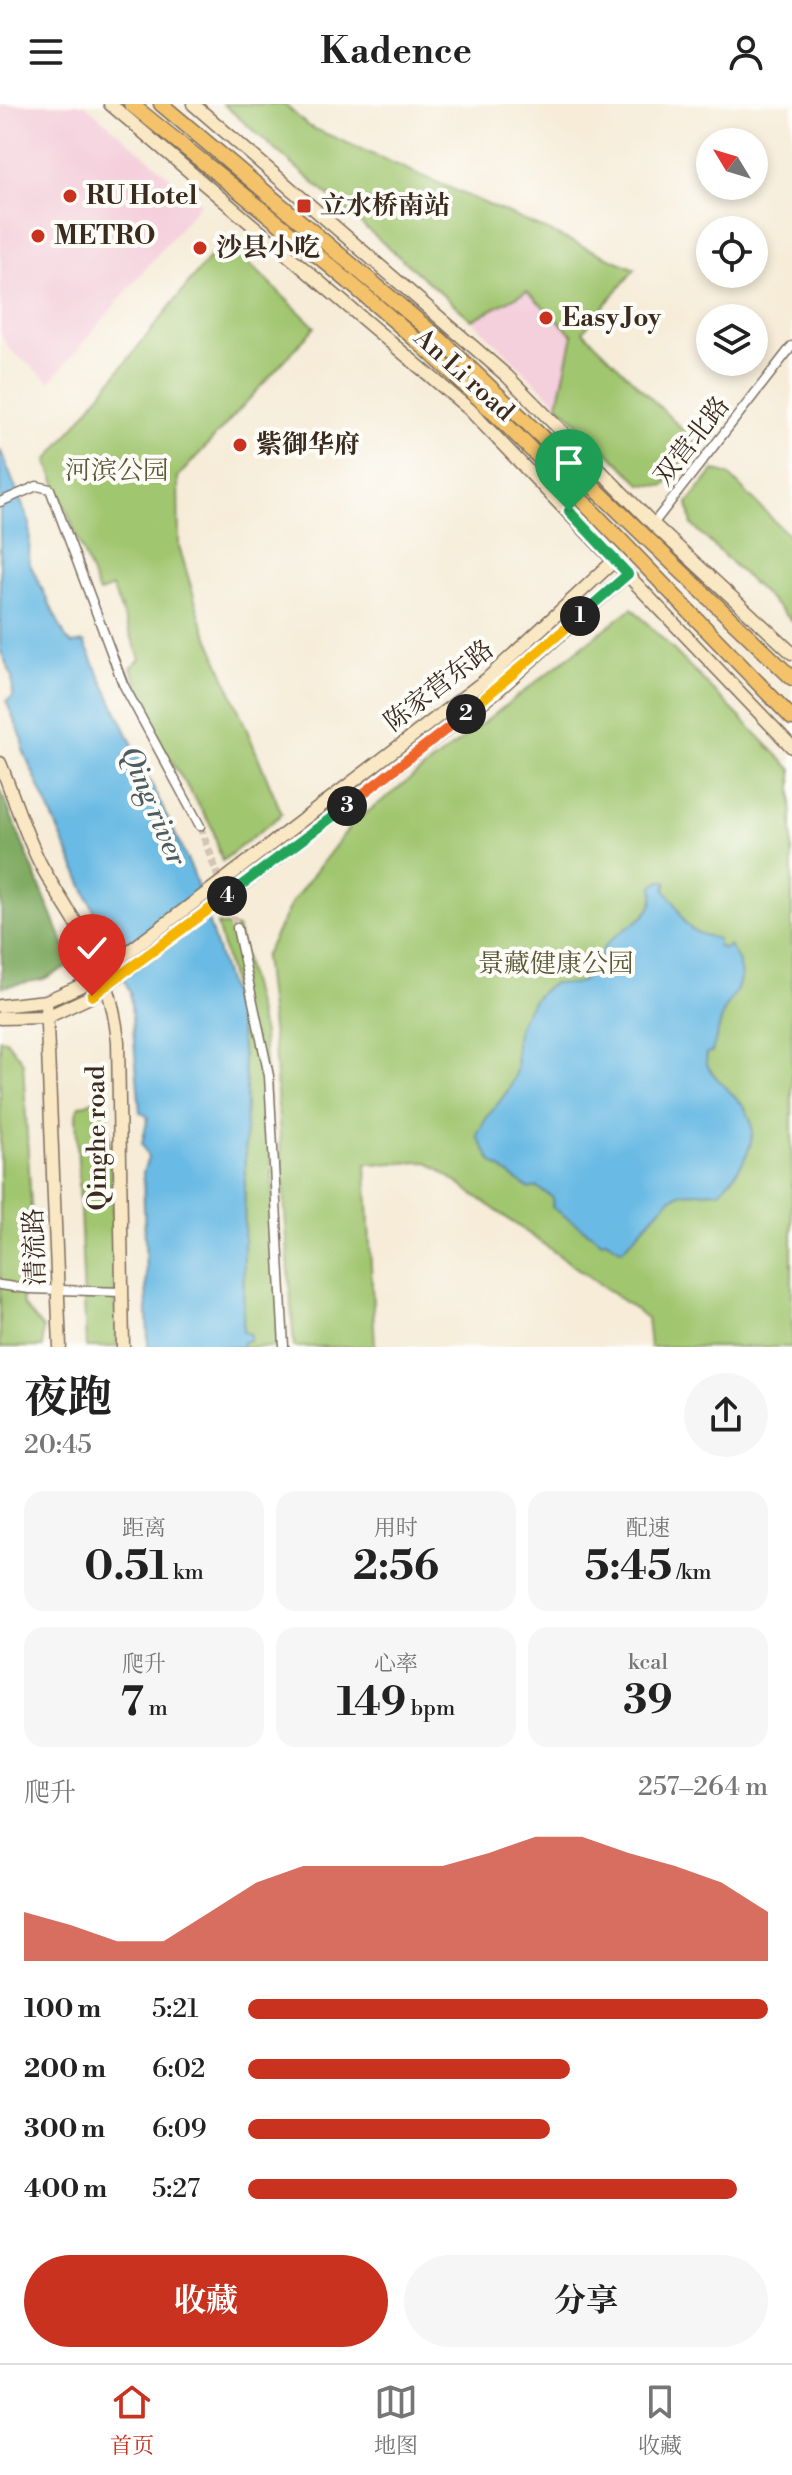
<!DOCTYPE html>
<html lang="zh">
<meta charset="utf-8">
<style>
body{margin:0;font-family:"Libre Bodoni","Noto Serif SC",serif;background:#f6f6f6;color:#222;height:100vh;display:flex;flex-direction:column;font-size:30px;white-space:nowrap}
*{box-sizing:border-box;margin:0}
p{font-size:26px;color:#767676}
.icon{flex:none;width:44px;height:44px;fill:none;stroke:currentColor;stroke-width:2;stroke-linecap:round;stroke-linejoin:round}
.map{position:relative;height:1243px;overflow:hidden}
.drawer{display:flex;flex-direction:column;background:#fff;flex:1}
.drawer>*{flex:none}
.needle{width:52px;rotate:308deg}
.controls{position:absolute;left:696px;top:24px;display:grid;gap:16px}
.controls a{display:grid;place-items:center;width:72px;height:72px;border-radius:50%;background:#fff;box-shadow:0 4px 12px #0003;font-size:40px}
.pin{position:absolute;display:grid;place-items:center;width:68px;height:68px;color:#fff;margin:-82px -34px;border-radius:50% 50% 50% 0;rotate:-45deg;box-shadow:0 0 8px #0007}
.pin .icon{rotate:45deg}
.km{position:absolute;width:40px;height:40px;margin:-20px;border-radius:50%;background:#222;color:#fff;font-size:22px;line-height:40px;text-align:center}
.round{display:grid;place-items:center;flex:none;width:84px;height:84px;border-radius:42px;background:#f6f6f6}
.summary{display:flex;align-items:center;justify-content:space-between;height:136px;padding:0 24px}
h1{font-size:44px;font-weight:700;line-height:60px}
.stats{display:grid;grid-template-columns:repeat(3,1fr);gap:12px;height:136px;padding:8px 24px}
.stats div{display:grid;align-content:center;border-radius:20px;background:#f6f6f6;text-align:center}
.stats b{font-size:40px;font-weight:700}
.stats small{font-size:22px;font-weight:400}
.stats p{font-size:22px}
.chart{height:224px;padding:16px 24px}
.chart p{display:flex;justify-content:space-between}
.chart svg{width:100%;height:144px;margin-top:8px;fill:#c8321e;opacity:.7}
.cta{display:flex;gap:16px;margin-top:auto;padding:16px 24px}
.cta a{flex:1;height:92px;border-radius:48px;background:#c8321e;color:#fff;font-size:32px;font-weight:700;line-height:92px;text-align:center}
.cta a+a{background:#f6f6f6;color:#222}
ul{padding:0 24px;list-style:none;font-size:26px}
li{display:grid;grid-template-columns:128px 96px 1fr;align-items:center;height:60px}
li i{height:20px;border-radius:10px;background:#c8321e}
header{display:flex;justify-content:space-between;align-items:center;height:104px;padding:0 24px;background:#fff;font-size:36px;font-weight:700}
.tab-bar{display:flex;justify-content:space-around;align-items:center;height:112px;border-top:2px solid #e0e0e0;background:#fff;font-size:22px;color:#767676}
.tab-bar a{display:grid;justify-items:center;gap:4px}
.tab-bar .on{color:#c8321e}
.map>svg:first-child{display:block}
.built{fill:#f4cfdc}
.green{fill:#a1c670;stroke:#6e7847;stroke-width:2}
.forest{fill:#80ab62;stroke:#5e6a40;stroke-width:2}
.water{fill:#69bae4;stroke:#527281;stroke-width:2}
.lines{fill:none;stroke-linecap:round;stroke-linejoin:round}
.street-tunnel{stroke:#d1c5b3;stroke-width:8;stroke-dasharray:8 4;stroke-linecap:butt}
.street-casing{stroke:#7c6e5f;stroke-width:11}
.secondary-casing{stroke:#7c6e5f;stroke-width:15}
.primary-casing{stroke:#7c6e5f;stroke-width:17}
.street{stroke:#fff;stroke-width:8}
.secondary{stroke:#fae7c3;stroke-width:12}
.primary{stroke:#f3c26a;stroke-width:14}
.secondary-bridge-casing{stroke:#7c6e5f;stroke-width:15;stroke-linecap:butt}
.secondary-bridge{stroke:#fae7c3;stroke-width:12}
.split-1-casing{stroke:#fff;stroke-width:16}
.split-2-casing{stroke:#fff;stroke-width:16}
.split-3-casing{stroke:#fff;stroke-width:16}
.split-4-casing{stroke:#fff;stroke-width:16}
.split-5-casing{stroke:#fff;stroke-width:16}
.split-1{stroke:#22a559;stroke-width:10}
.split-2{stroke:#f5b400;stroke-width:10}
.split-3{stroke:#f0652b;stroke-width:10}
.split-4{stroke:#22a559;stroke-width:10}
.split-5{stroke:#f5b400;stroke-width:10}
.poi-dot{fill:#c8321e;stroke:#fdfcf7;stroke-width:3}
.labels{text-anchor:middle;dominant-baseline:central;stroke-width:8;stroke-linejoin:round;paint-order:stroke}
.poi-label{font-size:26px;font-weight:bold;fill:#3b2a1e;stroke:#fdfcf7;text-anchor:start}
.street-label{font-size:26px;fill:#3b2a1e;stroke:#fdfcf7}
.park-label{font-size:26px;fill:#5a5937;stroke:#fdfcf7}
.water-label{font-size:28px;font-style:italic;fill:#4b5c63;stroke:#fdfcf7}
</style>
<header><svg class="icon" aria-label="menu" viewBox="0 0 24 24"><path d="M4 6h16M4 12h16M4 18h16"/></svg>Kadence<svg class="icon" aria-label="person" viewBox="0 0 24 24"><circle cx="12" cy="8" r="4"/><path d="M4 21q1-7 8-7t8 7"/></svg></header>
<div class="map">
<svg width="792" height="1243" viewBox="0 0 792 1243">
<rect width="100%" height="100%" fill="#fdfcf7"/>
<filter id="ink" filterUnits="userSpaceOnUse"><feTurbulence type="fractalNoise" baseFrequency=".0125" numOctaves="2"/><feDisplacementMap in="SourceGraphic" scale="16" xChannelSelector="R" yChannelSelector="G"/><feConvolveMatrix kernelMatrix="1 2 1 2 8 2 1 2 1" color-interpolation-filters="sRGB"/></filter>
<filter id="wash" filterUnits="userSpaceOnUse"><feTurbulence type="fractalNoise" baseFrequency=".006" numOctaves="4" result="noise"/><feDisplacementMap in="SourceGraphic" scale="32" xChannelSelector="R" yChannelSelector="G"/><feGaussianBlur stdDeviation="1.8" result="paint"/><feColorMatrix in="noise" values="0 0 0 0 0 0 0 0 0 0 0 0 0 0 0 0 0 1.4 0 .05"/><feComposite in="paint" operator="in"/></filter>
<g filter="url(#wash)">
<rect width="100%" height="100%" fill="#f6ecd8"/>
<path class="built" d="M0 0H84L201 99 50 278 8 244 0 228Z
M527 187 573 231 558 300 472 216Z"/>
<path class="green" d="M223 0H284L308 22 635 165 583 227 697 340 664 382 641 380 558 300 573 231 527 187 472 216Z
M224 135 315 223 178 373 179 442 201 516 282 710 222 757 212 723 161 640 131 564 140 555 112 483 99 489 47 357Z
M714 366 729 371 792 435V517L692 421 688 399Z
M632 504 792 666V1243H650L647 1214 428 1058 366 1060 375 1243H294L274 943 264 853 292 798 352 720Z
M217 820 237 824 263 930 284 1243H242L243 1238 250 1236V1230L243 1228 246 981 237 898Z
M0 935 6 936 23 958 34 1157 19 1168 23 1201 43 1224V1243H0Z
M104 993 110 1041 117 1243H86L76 1012 78 1003Z"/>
<path class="forest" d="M0 685 72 860 44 875 2 883Z"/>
<path class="water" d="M0 345 30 420 29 458 66 534 72 540 84 538 193 768 238 913 246 981 243 1228 250 1230V1236L243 1238 242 1243H148L143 1068 148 1054 142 1039 148 1013 140 1008 130 889 23 646V636L6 597 13 593 12 572 0 546Z
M661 777H667L665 786C690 812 671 824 718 835V842L725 845 729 841 738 856 741 872 737 886 724 907 712 948 707 949 706 959C715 977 732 987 744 1003 765 1032 741 1066 720 1087L682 1089 670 1095 622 1146 605 1136 602 1138 552 1103 553 1094 537 1083 529 1085 492 1058 477 1032C486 1009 500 1001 511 981 519 965 516 957 516 940 515 918 535 889 554 879 565 880 576 882 585 875 595 867 598 852 605 842 621 820 659 817 653 782Z"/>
</g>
<g filter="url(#ink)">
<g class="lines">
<path class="street-tunnel" d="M200 722 237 824"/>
<defs>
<path id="street" d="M0 398 37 382 50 385 123 580 200 722
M653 420 792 242
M237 824 269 972 284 1243
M0 1181 30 1185 121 1188"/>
<path id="secondary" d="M110 0 469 305 792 643
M193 0 507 272 653 420 792 549
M0 659C14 693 25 731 42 763 79 829 109 855 118 937L123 1243
M232 770 487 575 615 456
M238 784 497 587 628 470
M46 897 60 1243
M0 902 46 897 87 879
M0 914 47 913 92 892"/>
<path id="primary" d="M131 0C230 80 330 159 425 244 553 361 671 490 792 614
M161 0 441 236 792 574"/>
</defs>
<use href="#street" class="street-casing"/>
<use href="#secondary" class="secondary-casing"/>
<use href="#primary" class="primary-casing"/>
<use href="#street" class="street"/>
<use href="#secondary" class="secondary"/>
<use href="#primary" class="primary"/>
<defs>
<path id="secondary-bridge" d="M87 879 232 770
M92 892 238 784"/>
</defs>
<use href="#secondary-bridge" class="secondary-bridge-casing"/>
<use href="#secondary-bridge" class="secondary-bridge"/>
</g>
</g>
<g class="lines" filter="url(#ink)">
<defs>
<path id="split-1" d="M569 407 628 470 580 512"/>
<path id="split-2" d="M466 610 580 512"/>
<path id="split-3" d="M347 702 466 610"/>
<path id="split-4" d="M227 792 347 702"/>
<path id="split-5" d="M92 892 227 792"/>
</defs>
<use href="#split-1" class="split-1-casing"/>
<use href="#split-2" class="split-2-casing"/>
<use href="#split-3" class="split-3-casing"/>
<use href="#split-4" class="split-4-casing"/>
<use href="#split-5" class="split-5-casing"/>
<use href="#split-1" class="split-1"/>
<use href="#split-2" class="split-2"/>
<use href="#split-3" class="split-3"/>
<use href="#split-4" class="split-4"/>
<use href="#split-5" class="split-5"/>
</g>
<g class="poi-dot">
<circle cx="70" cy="92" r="8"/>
<rect x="296" y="94" width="16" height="16" rx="4"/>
<circle cx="38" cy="132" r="8"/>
<circle cx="200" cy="144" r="8"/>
<circle cx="546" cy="214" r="8"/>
<circle cx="240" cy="341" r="8"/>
</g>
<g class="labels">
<g class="poi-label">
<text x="86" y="92">RU Hotel</text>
<text x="320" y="102">立水桥南站</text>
<text x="54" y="132">METRO</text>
<text x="216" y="144">沙县小吃</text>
<text x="562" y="214">Easy Joy</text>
<text x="256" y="341">紫御华府</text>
</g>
<g class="street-label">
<text transform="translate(464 271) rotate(42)">An Li road</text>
<text transform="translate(692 337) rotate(-52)">双营北路</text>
<text transform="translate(439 582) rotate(-38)">陈家营东路</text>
<text transform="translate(97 1034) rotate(-91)">Qinghe road</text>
<text transform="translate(35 1143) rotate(-92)">清流路</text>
</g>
<g class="park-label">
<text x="117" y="367">河滨公园</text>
<text x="556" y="860">景藏健康公园</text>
</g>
<g class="water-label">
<text transform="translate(153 702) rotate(67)">Qing river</text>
</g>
</g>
</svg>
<div class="controls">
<a><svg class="needle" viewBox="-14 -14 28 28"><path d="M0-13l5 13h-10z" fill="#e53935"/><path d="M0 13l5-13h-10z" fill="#767676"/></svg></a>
<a><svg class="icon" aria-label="locate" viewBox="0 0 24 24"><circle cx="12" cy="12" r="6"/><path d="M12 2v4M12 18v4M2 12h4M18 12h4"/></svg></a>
<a><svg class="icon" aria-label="layers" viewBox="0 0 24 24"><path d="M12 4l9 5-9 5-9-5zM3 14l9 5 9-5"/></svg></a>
</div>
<div class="pin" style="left:569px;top:407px;background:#1e9e55"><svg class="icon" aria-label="arrive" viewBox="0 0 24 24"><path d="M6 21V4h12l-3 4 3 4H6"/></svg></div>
<div class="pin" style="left:92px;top:892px;background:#d93025"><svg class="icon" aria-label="check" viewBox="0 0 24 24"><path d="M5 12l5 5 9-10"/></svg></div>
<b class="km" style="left:580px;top:512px">1</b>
<b class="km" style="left:466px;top:610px">2</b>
<b class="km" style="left:347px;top:702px">3</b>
<b class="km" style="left:227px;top:792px">4</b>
</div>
<section class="drawer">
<div class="summary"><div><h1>夜跑</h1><p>20:45</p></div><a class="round"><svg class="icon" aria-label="share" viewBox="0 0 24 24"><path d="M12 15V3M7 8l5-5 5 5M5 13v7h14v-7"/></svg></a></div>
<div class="stats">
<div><p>距离</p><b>0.51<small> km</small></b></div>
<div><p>用时</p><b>2:56</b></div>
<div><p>配速</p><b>5:45<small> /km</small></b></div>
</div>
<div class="stats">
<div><p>爬升</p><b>7<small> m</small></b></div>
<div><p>心率</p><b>149<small> bpm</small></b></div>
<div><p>kcal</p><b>39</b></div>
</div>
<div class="chart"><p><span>爬升</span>257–264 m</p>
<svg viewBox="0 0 160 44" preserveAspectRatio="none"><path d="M0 44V29L10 33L20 38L30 38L40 29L50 20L60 15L70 15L80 15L90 15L100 11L110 6L120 6L130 11L140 15L150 20L160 29V44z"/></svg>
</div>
<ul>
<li><b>100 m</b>5:21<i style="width:100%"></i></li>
<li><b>200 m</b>6:02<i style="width:62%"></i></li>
<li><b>300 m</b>6:09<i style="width:58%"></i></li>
<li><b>400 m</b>5:27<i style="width:94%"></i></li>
</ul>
<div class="cta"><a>收藏</a><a>分享</a></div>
</section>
<nav class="tab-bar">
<a class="on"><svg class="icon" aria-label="home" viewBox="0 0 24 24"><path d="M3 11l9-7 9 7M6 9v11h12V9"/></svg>首页</a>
<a><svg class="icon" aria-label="map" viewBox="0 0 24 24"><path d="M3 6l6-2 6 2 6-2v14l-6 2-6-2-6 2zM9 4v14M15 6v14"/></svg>地图</a>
<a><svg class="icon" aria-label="saved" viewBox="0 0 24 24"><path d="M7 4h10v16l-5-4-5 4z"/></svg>收藏</a>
</nav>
